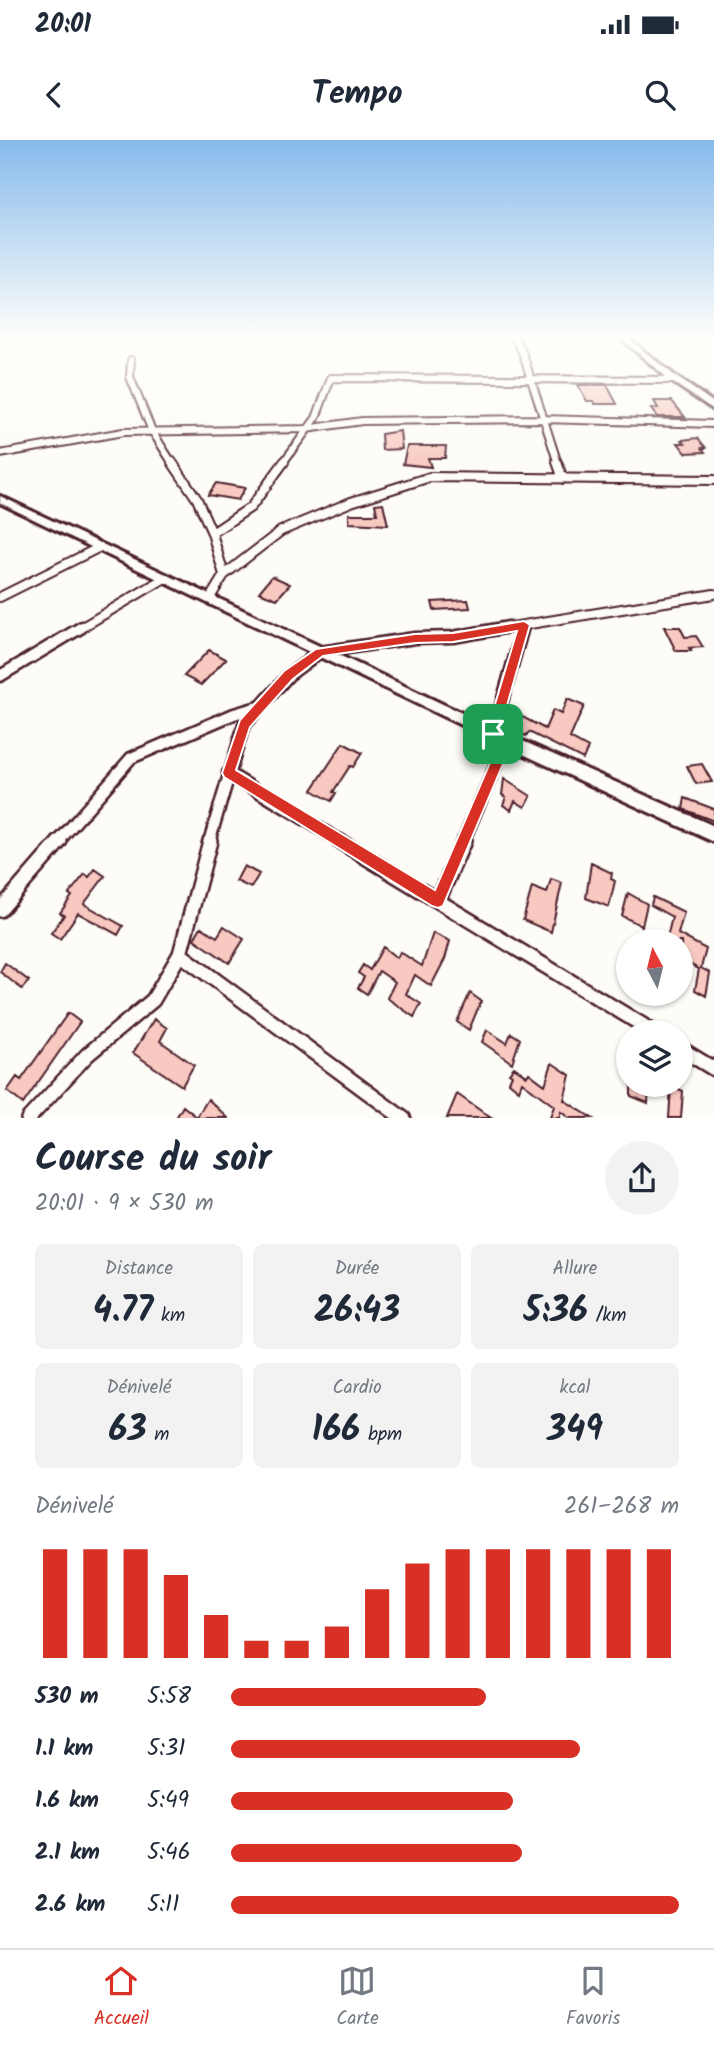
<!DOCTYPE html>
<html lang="fr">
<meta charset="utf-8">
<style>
body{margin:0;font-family:Kalam,sans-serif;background:#f2f2f3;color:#1f2937;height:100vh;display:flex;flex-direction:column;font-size:26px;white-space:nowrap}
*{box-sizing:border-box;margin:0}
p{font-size:23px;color:#747a83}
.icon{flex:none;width:38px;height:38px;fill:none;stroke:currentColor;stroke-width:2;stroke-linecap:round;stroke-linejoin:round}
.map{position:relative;height:978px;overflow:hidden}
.drawer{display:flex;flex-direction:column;background:#fff;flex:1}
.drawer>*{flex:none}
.needle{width:46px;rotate:353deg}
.buttons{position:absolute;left:616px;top:789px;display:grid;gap:14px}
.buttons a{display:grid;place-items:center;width:77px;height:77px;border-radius:50%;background:#fff;box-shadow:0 2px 5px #0004;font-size:35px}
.pin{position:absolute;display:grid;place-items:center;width:60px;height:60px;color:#fff;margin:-30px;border-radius:14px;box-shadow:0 4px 10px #0006}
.round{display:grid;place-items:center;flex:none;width:74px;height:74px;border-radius:37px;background:#f2f2f3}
.head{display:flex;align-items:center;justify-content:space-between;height:119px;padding:0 35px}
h1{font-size:38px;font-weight:600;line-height:52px}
.figures{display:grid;grid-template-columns:repeat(3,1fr);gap:10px;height:119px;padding:7px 35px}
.figures div{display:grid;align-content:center;border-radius:10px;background:#f2f2f3;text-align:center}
.figures b{font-size:35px;font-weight:600}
.figures small{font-size:19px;font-weight:400}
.figures p{font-size:19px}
.chart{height:196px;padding:14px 35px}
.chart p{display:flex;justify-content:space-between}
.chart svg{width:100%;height:126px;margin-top:7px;stroke:#d93025;stroke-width:6}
ul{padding:0 35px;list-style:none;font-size:23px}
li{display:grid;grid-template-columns:112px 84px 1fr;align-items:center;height:52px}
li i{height:18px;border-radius:9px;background:#d93025}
.status{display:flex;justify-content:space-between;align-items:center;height:49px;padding:0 35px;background:#fff;direction:ltr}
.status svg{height:19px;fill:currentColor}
header{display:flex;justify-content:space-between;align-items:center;height:91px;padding:0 35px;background:#fff;font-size:32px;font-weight:600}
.tabs{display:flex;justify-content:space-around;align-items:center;height:98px;border-top:2px solid #e0e1e3;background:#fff;font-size:19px;color:#747a83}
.tabs a{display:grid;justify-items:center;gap:4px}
.tabs .selected{color:#d93025}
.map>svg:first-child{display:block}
.building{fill:#f8c9c0;stroke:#4a1f2b;stroke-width:2}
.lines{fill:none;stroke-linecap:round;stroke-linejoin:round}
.street-far3-casing{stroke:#4a1f2b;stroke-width:10}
.street-far2-casing{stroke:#4a1f2b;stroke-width:12}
.street-far1-casing{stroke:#4a1f2b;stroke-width:15}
.street-casing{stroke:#4a1f2b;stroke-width:18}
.secondary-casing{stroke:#4a1f2b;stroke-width:6}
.street-far3{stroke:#fdfcf7;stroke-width:6}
.street-far2{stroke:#fdfcf7;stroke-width:8}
.street-far1{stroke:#fdfcf7;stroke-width:10}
.street{stroke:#fdfcf7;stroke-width:13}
.secondary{fill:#fdfcf7;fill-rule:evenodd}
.route{fill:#d93025;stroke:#fff;stroke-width:2;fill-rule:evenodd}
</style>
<div class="status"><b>20:01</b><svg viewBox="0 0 49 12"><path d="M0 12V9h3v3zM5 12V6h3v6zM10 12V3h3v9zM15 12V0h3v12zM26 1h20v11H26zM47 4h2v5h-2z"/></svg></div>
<header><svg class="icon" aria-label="back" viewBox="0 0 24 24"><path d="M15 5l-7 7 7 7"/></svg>Tempo<svg class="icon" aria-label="search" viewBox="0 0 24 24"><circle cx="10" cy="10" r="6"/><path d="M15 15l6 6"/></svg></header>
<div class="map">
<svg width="714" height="979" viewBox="0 0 714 979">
<rect width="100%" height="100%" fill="#fdfcf7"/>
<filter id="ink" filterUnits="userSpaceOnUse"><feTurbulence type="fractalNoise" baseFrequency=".0143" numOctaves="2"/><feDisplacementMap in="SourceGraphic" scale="14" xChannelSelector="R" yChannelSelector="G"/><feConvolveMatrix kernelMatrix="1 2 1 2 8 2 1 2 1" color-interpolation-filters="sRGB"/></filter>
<g filter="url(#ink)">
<path class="building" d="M578 245H607L617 264H595L594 261H587Z
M654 261H672L685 277H657L651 269 658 268Z
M400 291 402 309 382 310 381 294Z
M698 298 706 308H702L705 312 686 313 678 303H685L682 300Z
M407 306H446L445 318H428L431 327 403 324Z
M216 343 245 348 238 360 208 355Z
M383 363 388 385 349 383V374H377L375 364Z
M272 436 290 444 277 459 259 452Z
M468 460 470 468 434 470 432 462Z
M664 487H680L685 497 696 496 703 507 689 508 691 511H676Z
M209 510 226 519 201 545 184 536Z
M567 559 584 566 570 598 588 608 583 619 529 592 526 596 507 586 515 573 545 589 553 570 561 574Z
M343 603 362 613 353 627 350 626 333 652 336 653 331 661 312 650Z
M702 624 712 642 696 644 687 626Z
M504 639 531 656 525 667 515 661 511 670 503 665 506 657 502 655Z
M685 658 714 669V681L683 669Z
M591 723 612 733 611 739 615 741 609 767 586 758Z
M244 726 259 734 251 748 236 741Z
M95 729 105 736 84 764 123 786 118 795 78 773 60 799 51 793 64 775 60 773 72 756 69 754 85 734 89 737Z
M551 739 562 743 551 792 523 780 532 747 547 753Z
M628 753 647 764 642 786 622 776Z
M653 757 684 772 678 794 706 809 701 828 710 833 706 856 695 850 699 829 681 820V802H666L672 777 651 765Z
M224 786 244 799 229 823 194 799 201 787 217 797Z
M433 793 450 801 445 819 431 846 415 835 406 854 421 864 414 877 387 858 395 842 379 831 367 854 358 848 364 837 358 833 363 825 370 830 383 807 397 818 400 812 422 826Z
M5 823 29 841 22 849 0 832Z
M470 853 481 861 469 890 457 882Z
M68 873 80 882 23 964 7 951 17 937 21 940Z
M154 879 167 888 160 901 194 925 182 946 133 913Z
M487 890 507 903 511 893 520 899 512 923 482 902Z
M552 923 570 935 564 960 592 978H569L561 972 559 978H550L554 966 522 942 519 950 509 942 512 935 509 933 514 927 527 936 529 933 545 945Z
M631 945H649L648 963 631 956Z
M671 946 683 951 681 978H669Z
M457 954 491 978H447Z
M208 959 228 978H176L183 966 197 977Z"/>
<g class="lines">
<defs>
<path id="street-far3" d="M514 196 523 214 558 324
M131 220 130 237 152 291 173 324
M0 314 123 292 306 289 362 281 543 279 714 284
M282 324 316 278 331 238 675 240"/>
<path id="street-far2" d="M172 322 197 359 212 393 224 435
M557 322 563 339
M212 393 251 367 284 322
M0 457 100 407
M210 458 224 435 281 391 351 362 430 337 714 340
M79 489 165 438
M499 489 714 454
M523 489 524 485"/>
<path id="street-far1" d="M0 536 82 487
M493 594 523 487
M228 633 342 702
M58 702 131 618 234 574 258 567
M209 702 244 585 289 535 320 512 415 498 453 497 509 487
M463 702 507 599"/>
<path id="street" d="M339 701 654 892
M438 761 464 701
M0 770 60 701
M180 814 404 979
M681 909 714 929
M28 979 87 915 153 860 180 814 210 701"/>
<path id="secondary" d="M618 196H625L678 238 714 263V270L672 242Z
M0 356 498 590 714 686V702L488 598 0 363Z"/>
</defs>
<use href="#street-far3" class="street-far3-casing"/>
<use href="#street-far2" class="street-far2-casing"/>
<use href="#street-far1" class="street-far1-casing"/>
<use href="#street" class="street-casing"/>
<use href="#secondary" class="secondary-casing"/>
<use href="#street-far3" class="street-far3"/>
<use href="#street-far2" class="street-far2"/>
<use href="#street-far1" class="street-far1"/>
<use href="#street" class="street"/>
<use href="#secondary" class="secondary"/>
</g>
</g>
<linearGradient id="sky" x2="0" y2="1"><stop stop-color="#87baeb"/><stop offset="0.59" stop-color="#fefefb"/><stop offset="1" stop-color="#fefefb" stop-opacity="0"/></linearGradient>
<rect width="714" height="333" fill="url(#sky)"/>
<path class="route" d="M524 481 530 485 500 590 512 594 514 598 443 766 438 768 432 766 224 637 222 633 240 580 284 531 316 509 415 494 453 493ZM517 491 486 594 488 598 499 602 435 750 236 630 250 587 293 539 323 516 415 503 453 502Z"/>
</svg>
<div class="buttons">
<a><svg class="needle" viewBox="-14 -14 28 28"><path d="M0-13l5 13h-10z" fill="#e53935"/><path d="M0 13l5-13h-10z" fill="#747a83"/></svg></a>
<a><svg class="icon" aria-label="layers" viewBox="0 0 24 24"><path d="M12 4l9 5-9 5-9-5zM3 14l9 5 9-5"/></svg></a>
</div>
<div class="pin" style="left:493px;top:594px;background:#1e9e55"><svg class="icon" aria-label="arrive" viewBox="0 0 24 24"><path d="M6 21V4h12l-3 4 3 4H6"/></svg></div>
</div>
<section class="drawer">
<div class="head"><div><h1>Course du soir</h1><p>20:01 · 9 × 530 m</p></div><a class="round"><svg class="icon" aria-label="share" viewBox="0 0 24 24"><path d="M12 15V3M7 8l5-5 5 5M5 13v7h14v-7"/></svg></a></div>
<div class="figures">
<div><p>Distance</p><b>4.77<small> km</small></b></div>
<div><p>Durée</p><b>26:43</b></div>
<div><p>Allure</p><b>5:36<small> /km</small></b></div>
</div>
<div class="figures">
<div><p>Dénivelé</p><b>63<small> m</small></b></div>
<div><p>Cardio</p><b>166<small> bpm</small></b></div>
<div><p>kcal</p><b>349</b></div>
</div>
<div class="chart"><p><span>Dénivelé</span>261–268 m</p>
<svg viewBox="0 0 160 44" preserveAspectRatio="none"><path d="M5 44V6M15 44V6M25 44V6M35 44V15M45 44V29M55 44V38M65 44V38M75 44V33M85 44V20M95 44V11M105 44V6M115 44V6M125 44V6M135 44V6M145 44V6M155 44V6"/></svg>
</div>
<ul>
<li><b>530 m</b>5:58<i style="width:57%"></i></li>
<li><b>1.1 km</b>5:31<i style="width:78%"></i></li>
<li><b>1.6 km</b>5:49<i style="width:63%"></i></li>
<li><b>2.1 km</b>5:46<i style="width:65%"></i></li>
<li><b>2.6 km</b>5:11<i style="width:100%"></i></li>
</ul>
</section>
<nav class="tabs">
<a class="selected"><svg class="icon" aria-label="home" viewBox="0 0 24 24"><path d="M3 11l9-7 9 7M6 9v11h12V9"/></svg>Accueil</a>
<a><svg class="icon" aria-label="map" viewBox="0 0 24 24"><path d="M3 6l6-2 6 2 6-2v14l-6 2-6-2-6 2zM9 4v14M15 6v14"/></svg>Carte</a>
<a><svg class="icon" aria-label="saved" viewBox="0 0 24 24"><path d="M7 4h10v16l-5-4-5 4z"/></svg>Favoris</a>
</nav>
